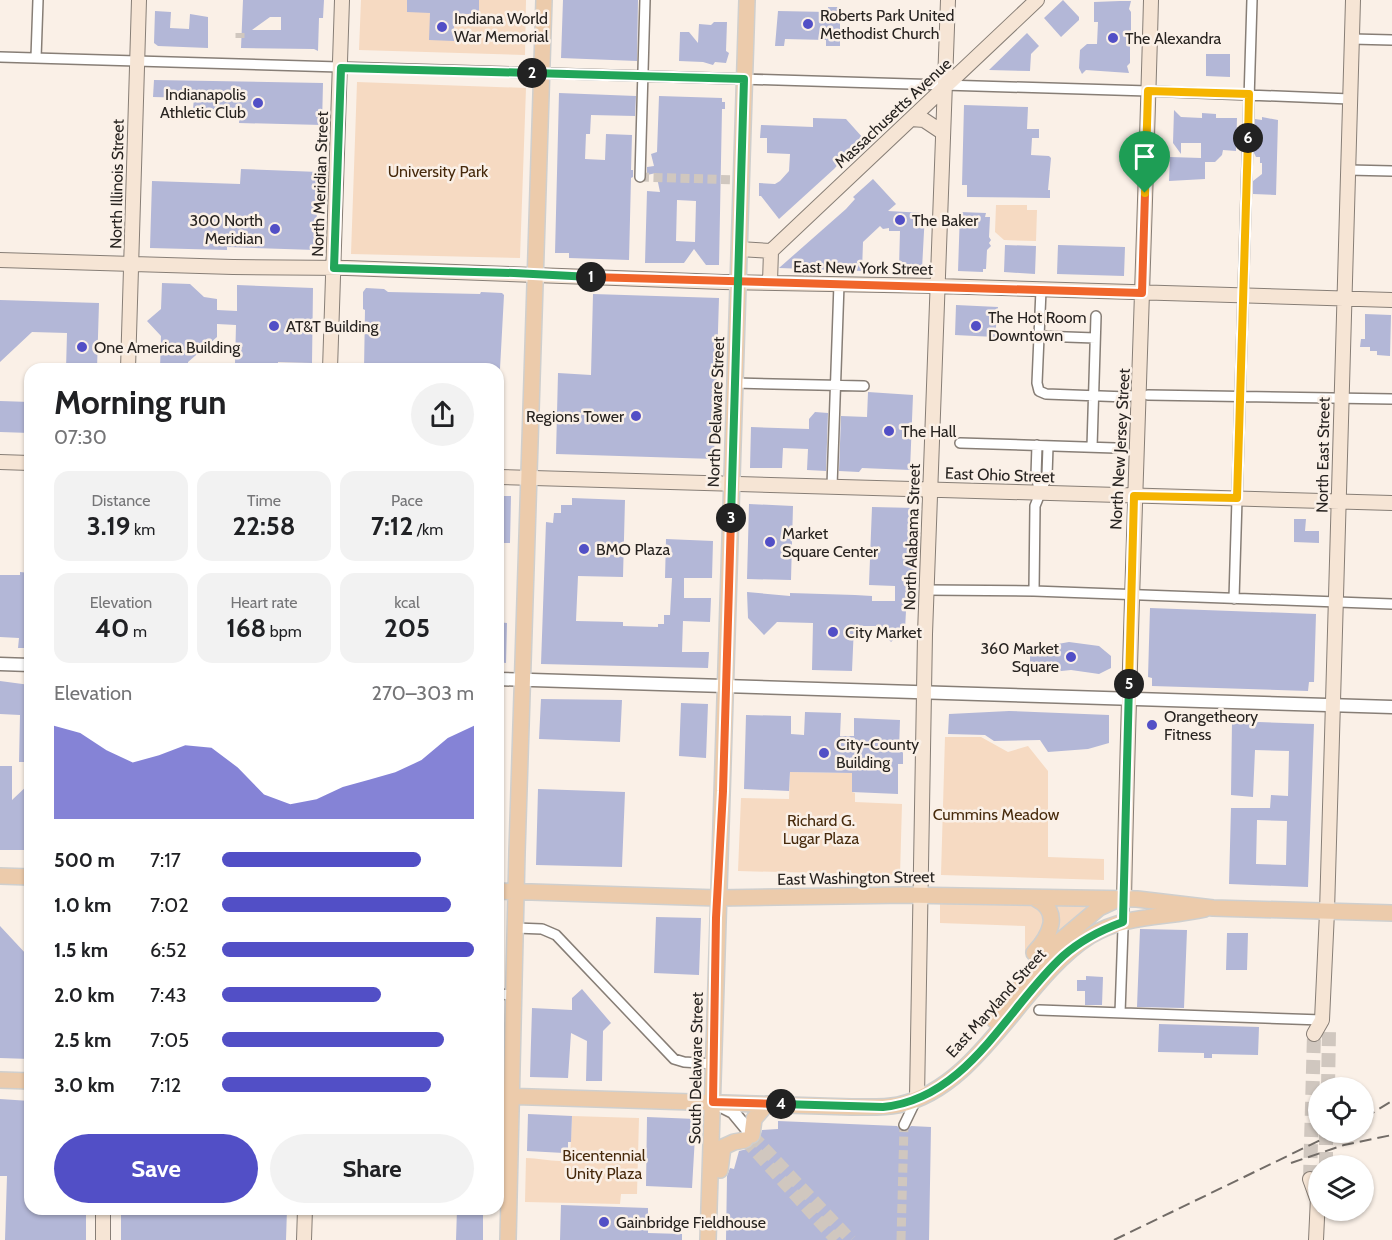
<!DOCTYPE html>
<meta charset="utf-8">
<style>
body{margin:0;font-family:Cabin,sans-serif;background:#f2f2f2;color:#202124;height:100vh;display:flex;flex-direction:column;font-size:22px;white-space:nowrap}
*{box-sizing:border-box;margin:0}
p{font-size:20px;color:#757577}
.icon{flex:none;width:33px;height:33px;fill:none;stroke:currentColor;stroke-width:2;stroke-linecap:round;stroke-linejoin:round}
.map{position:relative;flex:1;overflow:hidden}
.drawer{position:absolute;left:24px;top:363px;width:480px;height:852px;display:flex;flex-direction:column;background:#fff;border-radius:18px;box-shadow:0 2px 4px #0004}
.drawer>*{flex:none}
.tools{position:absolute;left:1308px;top:1077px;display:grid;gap:12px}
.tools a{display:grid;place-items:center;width:66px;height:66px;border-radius:50%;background:#fff;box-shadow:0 2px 4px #0004;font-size:30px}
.pin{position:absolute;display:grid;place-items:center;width:51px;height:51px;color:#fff;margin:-62px -26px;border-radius:50% 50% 50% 0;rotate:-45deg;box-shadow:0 0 6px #0007}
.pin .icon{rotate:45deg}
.km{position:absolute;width:30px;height:30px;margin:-15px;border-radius:50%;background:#222;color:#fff;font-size:16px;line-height:30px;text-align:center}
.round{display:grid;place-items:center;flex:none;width:63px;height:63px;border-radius:32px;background:#f2f2f2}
.headline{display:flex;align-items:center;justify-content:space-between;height:102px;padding:0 30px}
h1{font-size:33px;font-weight:700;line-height:45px}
.metrics{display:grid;grid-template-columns:repeat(3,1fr);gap:9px;height:102px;padding:6px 30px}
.metrics div{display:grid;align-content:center;border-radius:15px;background:#f2f2f2;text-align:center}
.metrics b{font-size:26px;font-weight:700}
.metrics small{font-size:16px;font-weight:400}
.metrics p{font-size:16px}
.chart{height:168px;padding:12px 30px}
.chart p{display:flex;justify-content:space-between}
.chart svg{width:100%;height:108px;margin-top:6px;fill:#524fc6;opacity:.7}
.action{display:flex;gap:12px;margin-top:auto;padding:12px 30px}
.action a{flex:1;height:69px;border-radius:36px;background:#524fc6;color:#fff;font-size:24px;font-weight:700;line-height:69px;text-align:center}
.action a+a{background:#f2f2f2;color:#202124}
ul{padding:0 30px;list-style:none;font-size:20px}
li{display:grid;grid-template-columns:96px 72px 1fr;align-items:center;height:45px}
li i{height:15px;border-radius:8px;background:#524fc6}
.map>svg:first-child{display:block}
.green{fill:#f6dac2}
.building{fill:#b3b7d7;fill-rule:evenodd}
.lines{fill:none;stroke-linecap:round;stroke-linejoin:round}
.minor-tunnel{stroke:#d0c7bf;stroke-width:9;stroke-dasharray:9 4.5;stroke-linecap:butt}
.tertiary-tunnel{stroke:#d0c7bf;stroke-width:12;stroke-dasharray:12 6;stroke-linecap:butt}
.secondary-tunnel{stroke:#d0c7bf;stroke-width:14;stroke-dasharray:14 7;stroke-linecap:butt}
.minor-casing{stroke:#877e76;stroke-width:12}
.tertiary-casing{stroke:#877e76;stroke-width:15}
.secondary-casing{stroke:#877e76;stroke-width:16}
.primary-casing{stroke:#cfcfce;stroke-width:18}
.minor{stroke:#fff;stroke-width:9}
.tertiary{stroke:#fff;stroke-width:12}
.secondary{stroke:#f6e5d5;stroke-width:14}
.primary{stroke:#eccbab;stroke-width:15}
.rail{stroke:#726c67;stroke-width:2;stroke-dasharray:12 6;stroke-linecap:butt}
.split-1-casing{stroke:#fff;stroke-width:12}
.split-2-casing{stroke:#fff;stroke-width:12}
.split-3-casing{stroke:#fff;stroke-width:12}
.split-4-casing{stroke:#fff;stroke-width:12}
.split-5-casing{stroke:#fff;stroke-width:12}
.split-6-casing{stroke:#fff;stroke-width:12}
.split-7-casing{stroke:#fff;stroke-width:12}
.split-1{stroke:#f0652b;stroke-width:8}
.split-2{stroke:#22a559;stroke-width:8}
.split-3{stroke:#22a559;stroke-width:8}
.split-4{stroke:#f0652b;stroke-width:8}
.split-5{stroke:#22a559;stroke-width:8}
.split-6{stroke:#f5b400;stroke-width:8}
.split-7{stroke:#f5b400;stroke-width:8}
.poi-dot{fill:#524fc6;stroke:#faf0e7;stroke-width:2}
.labels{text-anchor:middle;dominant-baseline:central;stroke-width:5;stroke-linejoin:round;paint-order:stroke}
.poi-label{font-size:16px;fill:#272320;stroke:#faf0e7;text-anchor:start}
.street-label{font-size:16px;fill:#272320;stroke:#faf0e7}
.park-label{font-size:16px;fill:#472a0c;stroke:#faf0e7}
</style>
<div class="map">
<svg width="1392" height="1240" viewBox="0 0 1392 1240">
<rect width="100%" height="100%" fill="#faf0e7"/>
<path class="green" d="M361 0H526L525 55 359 50Z
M357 82 526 88 520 258 351 254Z
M996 205H1027V210H1037L1036 241 1004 240 995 232Z
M945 737H981L1008 752 1028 746 1048 771V857L1104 859V880L941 875Z
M790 772 852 773V792L855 793V802L902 804 900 875 738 871 741 798 789 799Z
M940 902 1093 904 1056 935 1042 931 1037 940 1025 953V926L940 923Z
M572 1116 639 1118 637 1194H621L620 1204 525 1202 526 1158C541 1158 555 1163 570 1160Z"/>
<path class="building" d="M243 0H324L323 18H319L318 51 314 49 241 48ZM270 17H281V30H252Z
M407 0H479V14H454V41L429 40 430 13 407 12Z
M563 0H638L637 61 561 58Z
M1063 0 1079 17V20L1061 37 1044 18Z
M1120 1H1131L1129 9 1131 12V35L1128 37 1130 40V63L1127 66 1129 73 1086 70 1082 74 1079 68 1080 50 1087 44H1097L1098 22H1094V2Z
M828 7H840V46H826V40L785 39 784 46H775L778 11 828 12Z
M155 11 171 12 170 28 189 29 190 14 208 17V48L158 46 154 43Z
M714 22H727L726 51 729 53 726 63 715 62 713 65 703 62 679 61 680 32H689L698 43 699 24 711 25Z
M1027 33 1039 46 1031 54 1030 71 989 70Z
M1206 54H1230V77L1206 76Z
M154 80 323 83 322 125 239 123 240 110 193 109 194 98 153 97Z
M559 93 636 96 635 116 591 115 590 134H586L585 159 605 160 606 134 632 135 631 170H633V177L631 178 629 260 569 258V253H555Z
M659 96 722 98V102H725V109H722L719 265H706L694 249 684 263H645L647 191 660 192 656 173 647 175V167L654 166 651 154 657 152ZM677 200 696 201 695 242 676 241Z
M964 105 1028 107 1027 129H1039V138H1032L1031 155 1049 156 1051 158 1048 190H1050V198L967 197V185H962Z
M1174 110 1181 117 1202 118V113L1216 114V118H1237L1236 151 1223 150 1222 155 1215 162H1205V179L1169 181 1170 157 1201 158V143H1181V154L1173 143Z
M1262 117 1278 120 1276 195 1253 194V181L1262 174V163H1260V157H1256L1254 153 1255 119 1262 120Z
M813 118 846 119 863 138 834 169 779 219 761 196H759V183L775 184 780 181 789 171 790 154 767 153V138H760L761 125 813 127Z
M241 169 319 172 315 250 227 247V250L150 248 152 181 240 184Z
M873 179 896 204 888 211 925 213 922 269 899 268 900 231H889V228L883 229 880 226 863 242 862 271 779 268 846 209 855 199 853 197Z
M960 212 986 213 985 217H990L989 237 991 240 989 243 991 246 987 250 986 269H983V272L958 271Z
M1005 245 1036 246 1035 274 1004 272Z
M1058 245 1125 247 1124 276 1057 274Z
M162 283 190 284 204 297 217 299V310L237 311V285L313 288 312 363 278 362V365L235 364 236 325 217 324V337L188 362V369H160L161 336 147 321 161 309Z
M366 288 384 289 388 292 480 294 481 292 502 293 504 295 500 369H364L365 310 363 309V292Z
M593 294 719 298 714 459 556 454 558 373 591 375Z
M0 300 99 303 97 369H66L67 333 32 332 0 362Z
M956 305 998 307 995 337 955 335Z
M1365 314 1391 315 1390 356 1377 355V351H1370V347H1360L1361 339H1365Z
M868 392 913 395 910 470 862 468 859 472 839 471 841 416 867 417Z
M0 401 30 402V433L0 432Z
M815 412 828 413 826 471 807 470 808 449 783 448 782 468H750L751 427 809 429V419Z
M498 496H511L510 543H498Z
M572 498 625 500 623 577 578 576 576 621 623 622V626L658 627V624H664V615H670L672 578H665L666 539 713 541 712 578H684V598H711L710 622 683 621 682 652H709L708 668 541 664 546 522 553 523 554 513H561V505H572Z
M749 504 793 506 791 580 747 579Z
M872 507 916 508 914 586 911 585 910 611H906L905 629 891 642 877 626H854L852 671 812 670 813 623 777 622 764 635 748 618 747 592 790 596V593L855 595 872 596V601H895V586L869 585Z
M1294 519H1306L1305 531H1319V543L1294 542Z
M20 572 30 573V648H18L19 638 0 637V575H20Z
M1150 608 1316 614 1314 682H1309L1308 691 1152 686V678L1148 677Z
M498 622 507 623 506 663 498 662Z
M1069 642 1099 646 1111 656V668L1099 674 1071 670 1042 673 1035 671 1030 665V656L1035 648Z
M0 681 30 685V762H19L20 715 0 714Z
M541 699 622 700 620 742 539 739Z
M681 703 708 704 706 758 679 756Z
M1009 711 1109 715V743L1088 749 1048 752 1040 740 994 741 985 735 948 734 949 714Z
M805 712 841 713 840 736H854V718L900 720 899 749H903V764H898V794L852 792V773L790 772 789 791 744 789 746 715 791 716V734L804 735Z
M1232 721 1314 724 1308 887 1229 884 1231 808H1270L1271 795 1288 796 1289 751 1255 750 1253 797 1231 795ZM1257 820 1287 821 1286 865 1256 864Z
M0 766H12V800L30 783V848L28 850H0Z
M538 789 625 792 622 867 536 865Z
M656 917 701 918 699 975 654 973Z
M0 926 27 955H30V1059L0 1058Z
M1140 929 1187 930 1184 1008 1137 1007Z
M1227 933H1248L1247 970H1226Z
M1086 976 1103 977 1102 1005H1085V991H1077V980H1086Z
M582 989 611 1023 603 1031 602 1081H586L587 1041 571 1033 568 1078 530 1077 532 1008 572 1010V998Z
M1159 1024 1259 1027 1258 1055 1212 1054V1058H1204V1053L1158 1052Z
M0 1099 30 1101V1209H86V1240H5L7 1176H0Z
M528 1114 572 1116 571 1142H568V1150H564V1153L527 1151Z
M647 1117 696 1119 692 1188 646 1186Z
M778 1121 897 1126 904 1132 911 1126 931 1127 929 1240H726L727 1176 730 1168 734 1169 739 1151 751 1148 759 1141 762 1130 778 1129Z
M561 1205 648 1208V1233L682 1234V1240H560Z
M121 1209H287L286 1240H121Z
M457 1209H483V1240H456Z"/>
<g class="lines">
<path class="minor-tunnel" d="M240 38V33
M640 177 741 180
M901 1240 904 1125"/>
<path class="tertiary-tunnel" d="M752 1135 851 1240
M745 1140 836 1240"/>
<path class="secondary-tunnel" d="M1328 1088 1329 1031
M1326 1166V1132
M1310 1179 1314 1034"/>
<defs>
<path id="minor" d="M1352 39 1392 40
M0 57 1148 91 1350 99
M36 58 38 0
M1348 170 1392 171
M640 177 645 0
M1041 290 1037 383 1039 391 1046 394 1127 397 1139 394
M1039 336 1095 338
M735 383 864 386
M1148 395 1392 399
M960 443 1115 448
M1037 445 1036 476 1040 493
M1092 447 1096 316
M832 486 839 284
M927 590 1034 591 1392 604
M1034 591 1035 506 1047 476 1048 446
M1234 599 1252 0
M516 928 542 929 556 935 674 1059 684 1062 714 1064
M498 994 514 995
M1039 1010 1322 1020
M1120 1013 1124 900
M904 1125 917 1098"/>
<path id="tertiary" d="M0 664 30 665
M498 679 1392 707
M717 1104 733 1112 752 1135"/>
<path id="secondary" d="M911 119 924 120 942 132
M739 249 771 251
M0 260 233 267 347 268 723 282 937 286 1392 300
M770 282 771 251 1037 0
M128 369 139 0
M330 369 342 0
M0 462 30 463
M498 477 1392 503
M1124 900C1130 600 1143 300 1151 0
M1314 1034 1322 1020 1327 912 1353 0
M917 1098 925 634 948 0
M1310 1179 1318 1201
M103 1240V1209
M304 1240 305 1209
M1316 1240 1318 1197"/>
<path id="primary" d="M0 876 30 877
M498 891 718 898 905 895 1137 899 1213 908 1392 913
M1034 953C1049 937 1063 912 1036 899
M994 1020 1048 951 1099 908 1114 901
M0 1080 30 1081
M498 1096 852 1107C867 1107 883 1108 898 1105 980 1088 1022 979 1090 936 1125 914 1166 918 1205 909
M752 1135 754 1119 767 1104
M720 1170 723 1147 734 1142 745 1140
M508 1240 517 852 544 0
M708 1240 747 0"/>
</defs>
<use href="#minor" class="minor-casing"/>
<use href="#tertiary" class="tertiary-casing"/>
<use href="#secondary" class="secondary-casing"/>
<use href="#primary" class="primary-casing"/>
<use href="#minor" class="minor"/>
<use href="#tertiary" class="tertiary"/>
<use href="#secondary" class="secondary"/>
<use href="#primary" class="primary"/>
<path class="rail" d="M1364 1118 1392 1101
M1291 1163 1344 1145 1392 1135
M1114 1240 1337 1132"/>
</g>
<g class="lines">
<defs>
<path id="split-1" d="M591 277 1142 293 1145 193"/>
<path id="split-2" d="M532 73 341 68 334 268 514 273 591 277"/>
<path id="split-3" d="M532 73 744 79 731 518"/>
<path id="split-4" d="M731 518 723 791 716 918 713 1102 781 1104"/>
<path id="split-5" d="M781 1104 883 1107C968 1099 1007 1007 1063 956 1081 940 1101 930 1123 922L1129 684"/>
<path id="split-6" d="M1129 684 1134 496 1237 498 1248 138"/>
<path id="split-7" d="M1145 193 1148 91 1249 94 1248 138"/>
</defs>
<use href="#split-1" class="split-1-casing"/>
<use href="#split-2" class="split-2-casing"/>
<use href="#split-3" class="split-3-casing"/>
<use href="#split-4" class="split-4-casing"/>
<use href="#split-5" class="split-5-casing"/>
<use href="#split-6" class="split-6-casing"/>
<use href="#split-7" class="split-7-casing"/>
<use href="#split-1" class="split-1"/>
<use href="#split-2" class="split-2"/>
<use href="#split-3" class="split-3"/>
<use href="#split-4" class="split-4"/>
<use href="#split-5" class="split-5"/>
<use href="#split-6" class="split-6"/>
<use href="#split-7" class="split-7"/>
</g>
<g class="poi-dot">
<circle cx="808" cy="24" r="6"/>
<circle cx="442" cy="27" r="6"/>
<circle cx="1113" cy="38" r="6"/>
<circle cx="258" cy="103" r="6"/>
<circle cx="900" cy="220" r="6"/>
<circle cx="275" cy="229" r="6"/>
<circle cx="274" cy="326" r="6"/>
<circle cx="976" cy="326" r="6"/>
<circle cx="82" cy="347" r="6"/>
<circle cx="636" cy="416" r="6"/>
<circle cx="889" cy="431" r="6"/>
<circle cx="770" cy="542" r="6"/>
<circle cx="584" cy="549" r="6"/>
<circle cx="833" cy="632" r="6"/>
<circle cx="1071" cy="657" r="6"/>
<circle cx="1152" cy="725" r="6"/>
<circle cx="824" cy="753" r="6"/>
<circle cx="604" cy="1222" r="6"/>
</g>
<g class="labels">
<g class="poi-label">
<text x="820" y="15">Roberts Park United<tspan x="820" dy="18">Methodist Church</tspan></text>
<text x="454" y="18">Indiana World<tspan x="454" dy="18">War Memorial</tspan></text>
<text x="1125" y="38">The Alexandra</text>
<text x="246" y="94" text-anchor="end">Indianapolis<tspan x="246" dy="18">Athletic Club</tspan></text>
<text x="263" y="220" text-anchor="end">300 North<tspan x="263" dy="18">Meridian</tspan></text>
<text x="912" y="220">The Baker</text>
<text x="988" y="317">The Hot Room<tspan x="988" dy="18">Downtown</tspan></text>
<text x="286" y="326">AT&amp;T Building</text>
<text x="94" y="347">One America Building</text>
<text x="624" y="416" text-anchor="end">Regions Tower</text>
<text x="901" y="431">The Hall</text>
<text x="782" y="533">Market<tspan x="782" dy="18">Square Center</tspan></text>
<text x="596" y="549">BMO Plaza</text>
<text x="845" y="632">City Market</text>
<text x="1059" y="648" text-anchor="end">360 Market<tspan x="1059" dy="18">Square</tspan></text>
<text x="1164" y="716">Orangetheory<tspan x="1164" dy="18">Fitness</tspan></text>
<text x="836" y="744">City-County<tspan x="836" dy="18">Building</tspan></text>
<text x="616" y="1222">Gainbridge Fieldhouse</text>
</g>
<g class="street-label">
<text transform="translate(893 113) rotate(-43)">Massachusetts Avenue</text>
<text transform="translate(117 184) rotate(-89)">North Illinois Street</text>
<text transform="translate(320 184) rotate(-88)">North Meridian Street</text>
<text transform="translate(863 268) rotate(1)">East New York Street</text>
<text transform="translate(716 412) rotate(-88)">North Delaware Street</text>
<text transform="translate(1120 449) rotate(-87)">North New Jersey Street</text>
<text transform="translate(1323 455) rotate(-89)">North East Street</text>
<text transform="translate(1000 475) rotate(2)">East Ohio Street</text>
<text transform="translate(912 537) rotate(-88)">North Alabama Street</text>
<text transform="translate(856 878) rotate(-1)">East Washington Street</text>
<text transform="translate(996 1003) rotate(-48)">East Maryland Street</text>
<text transform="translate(696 1068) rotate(-89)">South Delaware Street</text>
</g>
<g class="park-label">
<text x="438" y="171">University Park</text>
<text x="996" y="814">Cummins Meadow</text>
<text x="821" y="820">Richard G.<tspan x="821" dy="18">Lugar Plaza</tspan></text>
<text x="604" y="1155">Bicentennial<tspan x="604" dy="18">Unity Plaza</tspan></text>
</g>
</g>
</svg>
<div class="tools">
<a><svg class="icon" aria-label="locate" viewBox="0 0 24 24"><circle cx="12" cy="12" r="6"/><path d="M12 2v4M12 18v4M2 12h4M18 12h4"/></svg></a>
<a><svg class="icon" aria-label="layers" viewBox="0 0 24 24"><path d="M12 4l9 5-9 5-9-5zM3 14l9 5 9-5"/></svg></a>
</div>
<div class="pin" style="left:1145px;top:193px;background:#1e9e55"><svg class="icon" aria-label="arrive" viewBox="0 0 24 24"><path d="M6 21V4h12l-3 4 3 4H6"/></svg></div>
<b class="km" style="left:591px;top:277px">1</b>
<b class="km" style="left:532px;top:73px">2</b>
<b class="km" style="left:731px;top:518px">3</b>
<b class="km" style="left:781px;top:1104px">4</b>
<b class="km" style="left:1129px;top:684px">5</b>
<b class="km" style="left:1248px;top:138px">6</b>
<section class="drawer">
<div class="headline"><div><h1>Morning run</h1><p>07:30</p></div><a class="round"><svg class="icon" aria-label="share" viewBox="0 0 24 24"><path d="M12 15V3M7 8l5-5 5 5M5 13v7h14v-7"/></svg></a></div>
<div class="metrics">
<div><p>Distance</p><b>3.19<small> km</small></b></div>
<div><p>Time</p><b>22:58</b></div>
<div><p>Pace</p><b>7:12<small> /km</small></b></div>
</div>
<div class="metrics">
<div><p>Elevation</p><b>40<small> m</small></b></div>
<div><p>Heart rate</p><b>168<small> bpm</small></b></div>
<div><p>kcal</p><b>205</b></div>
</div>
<div class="chart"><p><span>Elevation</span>270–303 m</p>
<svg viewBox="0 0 160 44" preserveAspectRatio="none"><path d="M0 44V6L10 9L20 16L30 21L40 18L50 14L60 15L70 23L80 34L90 38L100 36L110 31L120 28L130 25L140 20L150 11L160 6V44z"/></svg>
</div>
<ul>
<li><b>500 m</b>7:17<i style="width:79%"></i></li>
<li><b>1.0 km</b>7:02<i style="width:91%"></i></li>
<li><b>1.5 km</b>6:52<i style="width:100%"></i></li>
<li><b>2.0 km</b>7:43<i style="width:63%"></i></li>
<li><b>2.5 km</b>7:05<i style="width:88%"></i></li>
<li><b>3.0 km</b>7:12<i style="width:83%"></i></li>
</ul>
<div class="action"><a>Save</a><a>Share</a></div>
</section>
</div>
